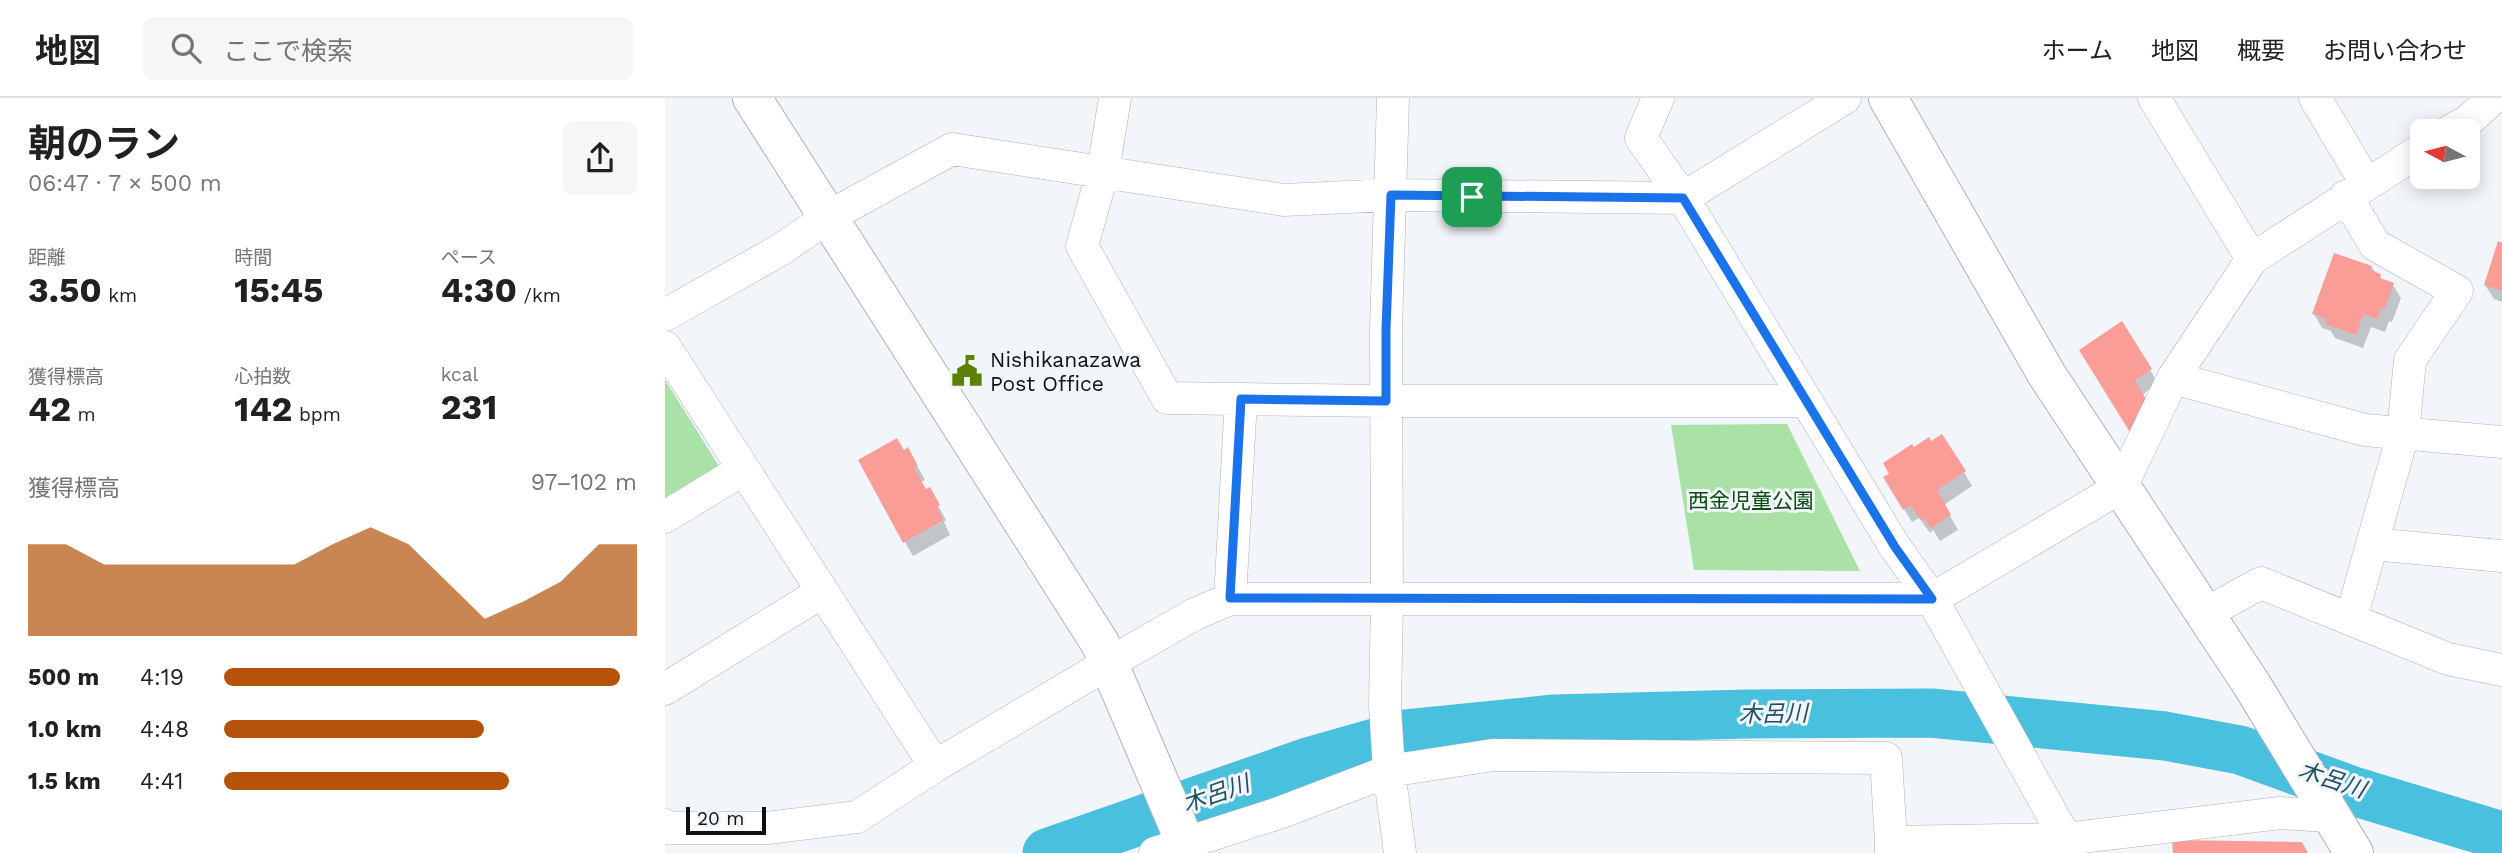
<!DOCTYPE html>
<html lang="ja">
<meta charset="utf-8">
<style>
body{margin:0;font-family:"Work Sans","Noto Sans JP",sans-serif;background:#f6f6f6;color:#202124;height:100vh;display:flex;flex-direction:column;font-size:26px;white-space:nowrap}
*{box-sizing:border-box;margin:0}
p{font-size:23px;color:#757577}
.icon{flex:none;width:38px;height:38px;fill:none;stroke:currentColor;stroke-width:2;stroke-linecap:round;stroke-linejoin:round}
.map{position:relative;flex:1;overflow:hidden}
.side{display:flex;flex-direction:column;background:#fff;width:665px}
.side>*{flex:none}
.needle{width:46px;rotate:277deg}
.buttons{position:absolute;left:1745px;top:21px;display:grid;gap:14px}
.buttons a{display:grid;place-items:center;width:70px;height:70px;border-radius:10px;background:#fff;box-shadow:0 4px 18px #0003;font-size:35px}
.scale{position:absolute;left:21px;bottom:18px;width:80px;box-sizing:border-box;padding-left:7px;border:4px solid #0f1012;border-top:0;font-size:19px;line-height:24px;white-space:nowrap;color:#0f1012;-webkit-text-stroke:5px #f2f5fa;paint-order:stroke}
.pin{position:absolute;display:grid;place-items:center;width:60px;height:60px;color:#fff;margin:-30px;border-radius:14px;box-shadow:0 4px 10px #0006}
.round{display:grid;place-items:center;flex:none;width:74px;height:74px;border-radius:10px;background:#f6f6f6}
.head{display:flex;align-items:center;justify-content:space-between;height:119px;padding:0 28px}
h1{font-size:38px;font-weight:700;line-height:52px}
.metrics{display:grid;grid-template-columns:repeat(3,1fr);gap:10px;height:119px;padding:7px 28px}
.metrics div{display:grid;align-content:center}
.metrics b{font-size:35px;font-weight:700}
.metrics small{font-size:19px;font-weight:400}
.metrics p{font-size:19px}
.chart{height:196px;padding:14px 28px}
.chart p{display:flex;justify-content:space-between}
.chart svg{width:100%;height:126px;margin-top:7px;fill:#b45309;opacity:.7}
ul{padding:0 28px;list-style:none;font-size:23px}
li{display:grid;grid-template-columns:112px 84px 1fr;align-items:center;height:52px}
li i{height:18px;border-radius:9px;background:#b45309}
header{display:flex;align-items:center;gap:42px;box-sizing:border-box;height:98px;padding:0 35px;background:#fff;border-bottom:2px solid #e0e0e0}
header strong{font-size:33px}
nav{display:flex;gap:38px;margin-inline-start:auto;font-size:24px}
.search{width:490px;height:63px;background:#f6f6f6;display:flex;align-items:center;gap:18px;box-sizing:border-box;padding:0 24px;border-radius:10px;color:#757577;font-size:26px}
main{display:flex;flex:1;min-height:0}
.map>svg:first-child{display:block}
.green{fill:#aae1a7}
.shadow{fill:#0003}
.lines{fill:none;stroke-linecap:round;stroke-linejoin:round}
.river{stroke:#4ac0df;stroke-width:49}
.building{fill:#fa9d96}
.minor-casing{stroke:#aeb2b6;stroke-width:33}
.tertiary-casing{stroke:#aeb2b6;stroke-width:40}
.minor{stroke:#fff;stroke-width:32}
.tertiary{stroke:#fff;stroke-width:38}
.route-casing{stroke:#fff;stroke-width:14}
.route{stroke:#1a73e8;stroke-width:9}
.labels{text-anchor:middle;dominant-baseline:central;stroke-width:6;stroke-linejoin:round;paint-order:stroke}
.poi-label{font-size:21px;fill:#0f1012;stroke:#f2f5fa;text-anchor:start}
.park-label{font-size:21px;fill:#064c0c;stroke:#f2f5fa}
.water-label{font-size:23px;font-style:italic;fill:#1f505e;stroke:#f2f5fa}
</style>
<header>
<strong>地図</strong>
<div class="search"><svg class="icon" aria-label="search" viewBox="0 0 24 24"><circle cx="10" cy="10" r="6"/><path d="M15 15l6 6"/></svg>ここで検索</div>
<nav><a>ホーム</a><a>地図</a><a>概要</a><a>お問い合わせ</a></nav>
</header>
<main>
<section class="side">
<div class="head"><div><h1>朝のラン</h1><p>06:47 · 7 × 500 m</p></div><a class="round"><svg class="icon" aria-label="share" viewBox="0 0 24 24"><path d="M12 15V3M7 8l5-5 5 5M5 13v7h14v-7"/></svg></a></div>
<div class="metrics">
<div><p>距離</p><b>3.50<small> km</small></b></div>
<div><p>時間</p><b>15:45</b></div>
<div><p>ペース</p><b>4:30<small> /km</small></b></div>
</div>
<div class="metrics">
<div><p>獲得標高</p><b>42<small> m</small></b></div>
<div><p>心拍数</p><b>142<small> bpm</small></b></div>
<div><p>kcal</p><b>231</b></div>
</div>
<div class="chart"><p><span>獲得標高</span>97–102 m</p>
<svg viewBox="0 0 160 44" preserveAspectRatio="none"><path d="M0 44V12L10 12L20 19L30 19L40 19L50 19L60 19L70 19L80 12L90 6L100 12L110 25L120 38L130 32L140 25L150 12L160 12V44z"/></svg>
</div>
<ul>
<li><b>500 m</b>4:19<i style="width:96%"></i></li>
<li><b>1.0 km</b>4:48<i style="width:63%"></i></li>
<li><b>1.5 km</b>4:41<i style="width:69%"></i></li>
</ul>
</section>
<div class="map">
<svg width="1837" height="755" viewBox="0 0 1837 755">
<rect width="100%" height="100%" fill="#f2f5fa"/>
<path class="green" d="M0 282 54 368 0 400Z
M1122 326 1195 473 1029 472 1006 327Z"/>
<path class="shadow" d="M1837 146V204L1829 201 1820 187Z
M1706 169 1718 182 1727 186 1736 200 1727 224 1724 223 1720 234 1706 229 1698 250 1670 240 1666 233 1657 230 1649 216Z
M1424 266 1485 272 1493 285 1477 297Z
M243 351 260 382 256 384 261 393 264 392 281 422 279 424 285 437 248 458 240 444 238 354Z
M1299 374 1307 388 1279 407 1293 432 1275 443 1268 432 1265 435 1254 420 1247 424 1220 380Z"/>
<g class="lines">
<path class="river" d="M382 755 646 663 741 636 889 621 1083 616 1266 615 1500 638 1575 652 1691 694 1837 738"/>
</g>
<path class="building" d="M1833 143 1837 145V193L1819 187Z
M1669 155 1707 168 1705 172 1716 176 1715 180 1729 185 1720 211 1716 210 1712 221 1698 216 1691 237 1660 226 1662 221 1647 216Z
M1457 223 1487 271 1470 283 1490 316 1471 344 1414 252Z
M1277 336 1301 373 1272 392 1286 417 1266 430 1259 420 1256 422 1245 407 1238 412 1218 379 1224 376 1218 365 1247 346 1249 349 1264 339 1266 343Z
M232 340 239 352 243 349 253 368 249 370 261 391 265 389 275 407 272 409 278 422 238 445 193 362Z
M1507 742 1637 744 1643 755H1508Z"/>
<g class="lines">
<defs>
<path id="minor" d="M450 0 438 73 417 148 502 300 721 303H1141
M728 0 721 232 722 500 720 608 724 673 735 755
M993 0 976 40 1018 100 1230 449 1267 501
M1489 0 1587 161 1757 51
M1650 0 1701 85
M1785 33 1803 23 1828 0
M1681 98 1710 147 1792 193 1745 262 1738 336 1686 521
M0 217 115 152 163 119 287 51 619 102 726 97 1018 100 1180 0
M0 249 270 668
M1508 280 1587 161
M0 419 77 372
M1707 446 1837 458
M565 501 576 301
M1539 516 1596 485 1783 561 1837 572
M0 591 157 494
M0 727 3 730H102L192 719 270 668 444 565 530 516 565 501H1267
M490 755 614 715 724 673 828 657 1221 660 1226 744
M1226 755V744L1401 741 1267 501 1456 389 1508 280 1700 332 1837 344
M1401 755V741L1615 715 1665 718"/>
<path id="tertiary" d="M87 0 435 545 514 730 522 755
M1223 0 1382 277 1587 587 1689 755"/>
</defs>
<use href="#minor" class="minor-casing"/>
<use href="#tertiary" class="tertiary-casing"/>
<use href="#minor" class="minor"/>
<use href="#tertiary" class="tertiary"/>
</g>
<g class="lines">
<defs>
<path id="route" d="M726 97 1018 100 1230 449 1267 501 565 500 576 301 721 303V232Z"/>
</defs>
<use href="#route" class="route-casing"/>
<use href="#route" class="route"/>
</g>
<defs>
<symbol id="civic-bare" viewBox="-9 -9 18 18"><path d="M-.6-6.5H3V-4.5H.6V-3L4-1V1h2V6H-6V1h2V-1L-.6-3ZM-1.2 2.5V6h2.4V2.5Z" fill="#5a8206" stroke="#f2f5fa" stroke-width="2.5" paint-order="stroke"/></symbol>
</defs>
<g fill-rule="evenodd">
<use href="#civic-bare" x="280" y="251" width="44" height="44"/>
</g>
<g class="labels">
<g class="poi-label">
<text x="325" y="261">Nishikanazawa<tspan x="325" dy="24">Post Office</tspan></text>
</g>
<g class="park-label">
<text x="1086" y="402">西金児童公園</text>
</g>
<g class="water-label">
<text transform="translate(1108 616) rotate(-1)">木呂川</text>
<text transform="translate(1667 682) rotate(18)">木呂川</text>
<text transform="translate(551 696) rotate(-19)">木呂川</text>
</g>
</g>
</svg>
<div class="buttons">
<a><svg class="needle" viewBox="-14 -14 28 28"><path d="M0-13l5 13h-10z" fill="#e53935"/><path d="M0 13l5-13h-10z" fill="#757577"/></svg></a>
</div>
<div class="scale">20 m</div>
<div class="pin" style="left:807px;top:99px;background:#1e9e55"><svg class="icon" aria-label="arrive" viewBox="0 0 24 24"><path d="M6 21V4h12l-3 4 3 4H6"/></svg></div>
</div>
</main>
